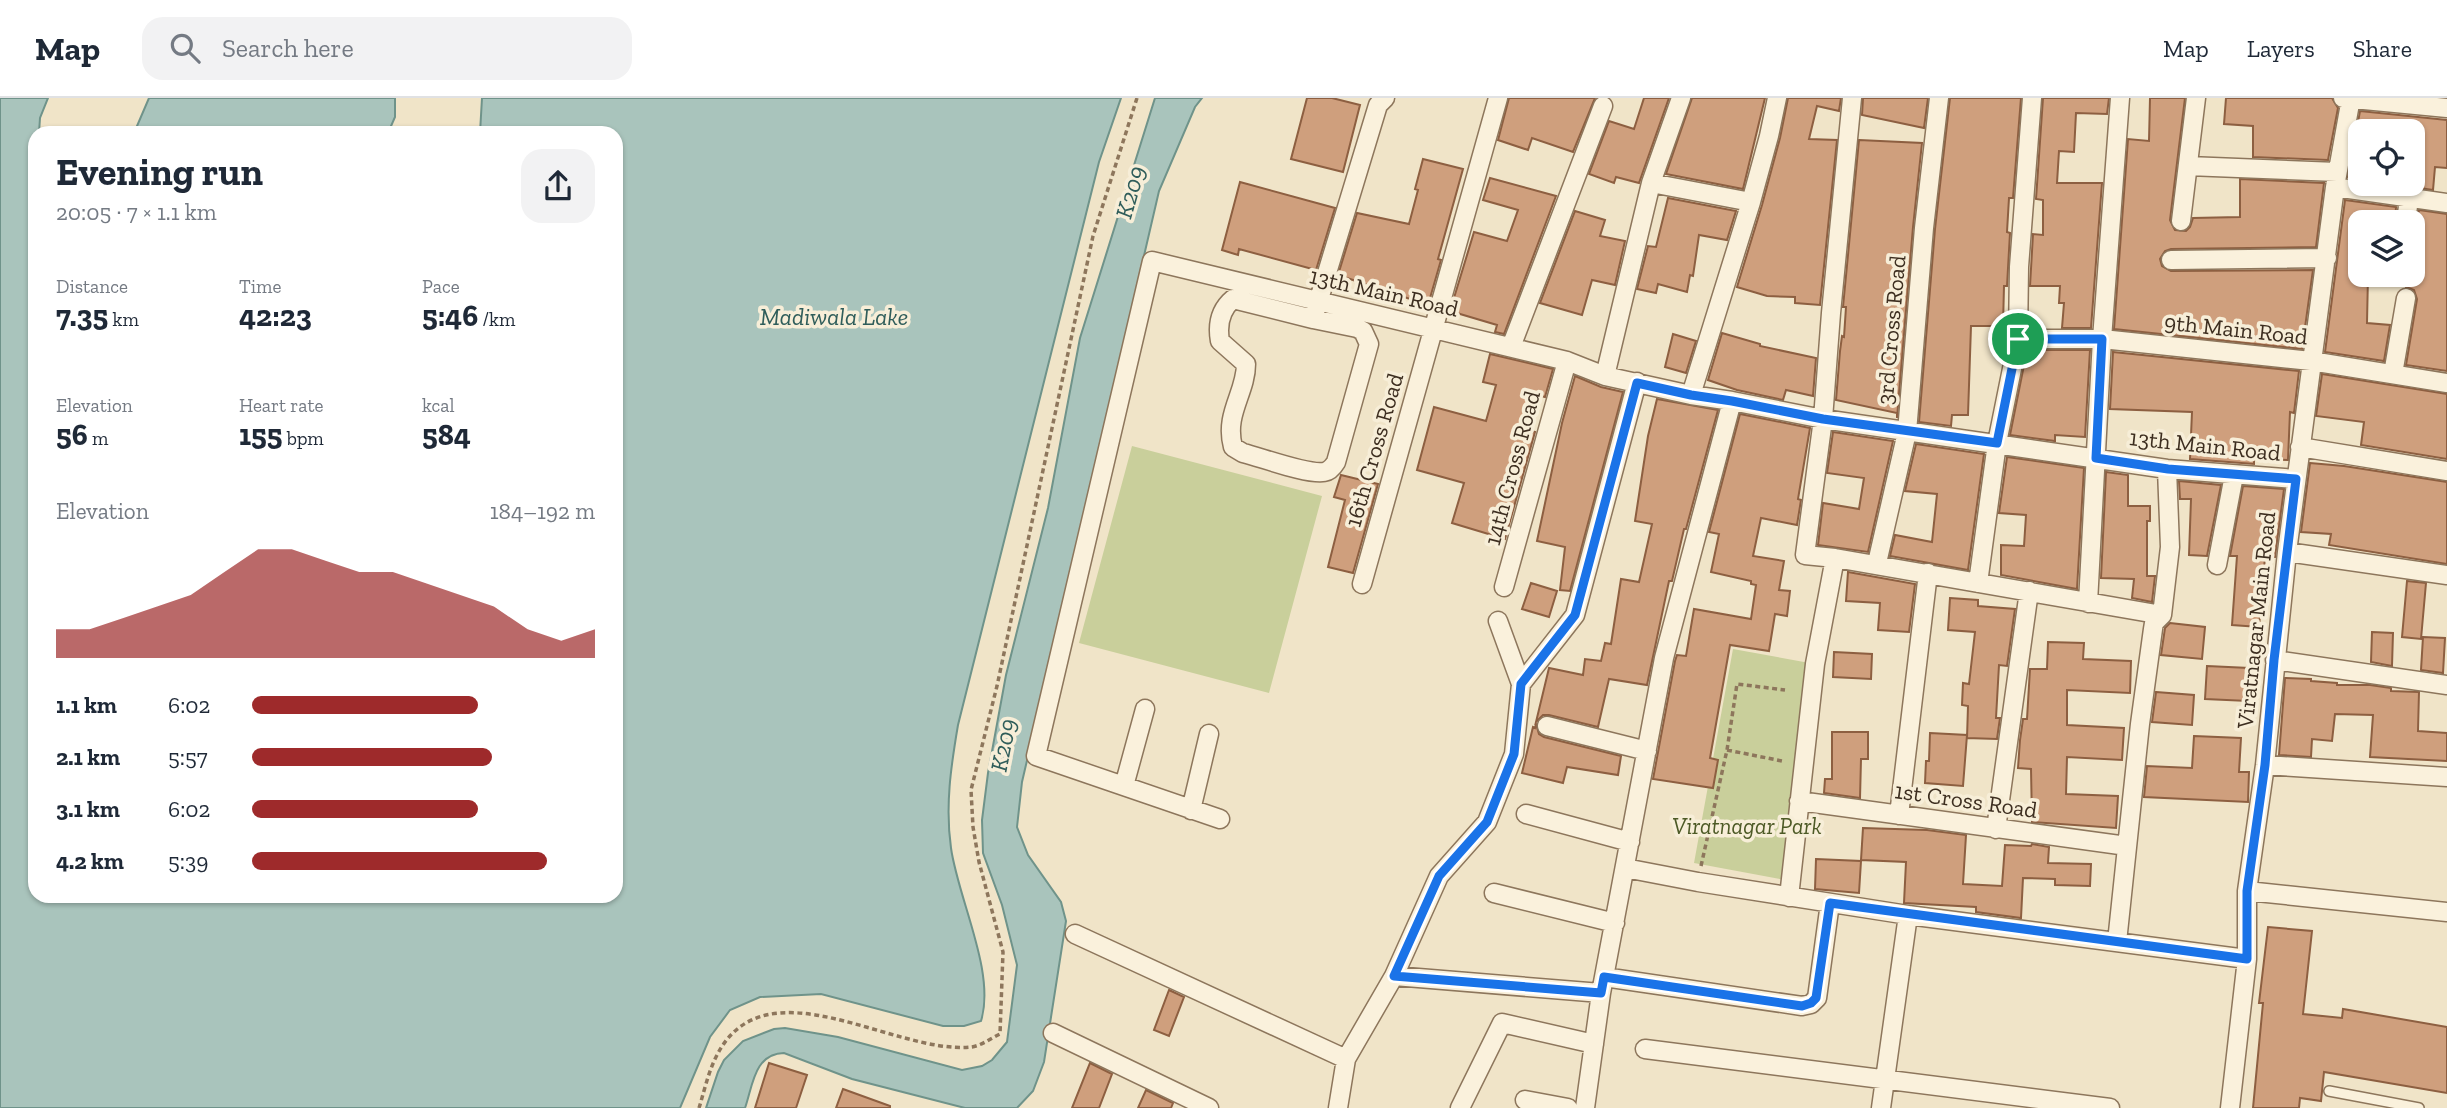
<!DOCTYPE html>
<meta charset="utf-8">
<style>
body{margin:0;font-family:"Zilla Slab",serif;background:#f2f2f3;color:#1f2937;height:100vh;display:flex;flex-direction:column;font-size:26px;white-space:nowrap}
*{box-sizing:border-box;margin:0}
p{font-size:23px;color:#747a83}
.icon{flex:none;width:38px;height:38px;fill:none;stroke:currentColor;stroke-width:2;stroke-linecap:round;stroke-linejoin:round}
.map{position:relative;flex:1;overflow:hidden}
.details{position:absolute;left:28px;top:28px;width:595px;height:777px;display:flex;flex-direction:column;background:#fff;border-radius:21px;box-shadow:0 2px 5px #0004}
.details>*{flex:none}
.tools{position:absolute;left:2348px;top:21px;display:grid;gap:14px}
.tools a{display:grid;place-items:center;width:77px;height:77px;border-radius:14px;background:#fff;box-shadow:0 2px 5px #0004;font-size:35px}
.pin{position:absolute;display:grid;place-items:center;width:60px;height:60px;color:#fff;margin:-30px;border:4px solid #fff;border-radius:50%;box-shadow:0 2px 7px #0007}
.round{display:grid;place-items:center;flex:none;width:74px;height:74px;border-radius:21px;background:#f2f2f3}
.head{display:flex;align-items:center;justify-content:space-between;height:119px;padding:0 28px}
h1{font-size:38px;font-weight:700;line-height:52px}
.figures{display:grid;grid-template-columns:repeat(3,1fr);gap:10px;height:119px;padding:7px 28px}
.figures div{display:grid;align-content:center}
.figures b{font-size:30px;font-weight:700}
.figures small{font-size:19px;font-weight:400}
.figures p{font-size:19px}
.chart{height:196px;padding:14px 28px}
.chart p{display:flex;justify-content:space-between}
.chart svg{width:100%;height:126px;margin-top:7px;fill:#9e2a2b;opacity:.7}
ul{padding:0 28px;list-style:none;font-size:23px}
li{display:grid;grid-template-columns:112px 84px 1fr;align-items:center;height:52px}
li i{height:18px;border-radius:9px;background:#9e2a2b}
header{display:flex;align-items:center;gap:42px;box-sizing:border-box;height:98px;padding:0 35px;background:#fff;border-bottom:2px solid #e0e1e3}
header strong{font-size:33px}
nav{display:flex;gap:38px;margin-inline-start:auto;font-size:24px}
.search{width:490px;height:63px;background:#f2f2f3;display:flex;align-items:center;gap:18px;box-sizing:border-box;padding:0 24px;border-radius:21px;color:#747a83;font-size:26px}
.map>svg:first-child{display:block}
.green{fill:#c9cf9b}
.water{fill:#a9c4bc;stroke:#6f938a;stroke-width:2}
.building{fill:#cf9f7d;stroke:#8d5f41;stroke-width:2}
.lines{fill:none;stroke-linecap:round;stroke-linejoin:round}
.lane-casing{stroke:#8d765c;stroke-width:12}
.street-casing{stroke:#8d765c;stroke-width:21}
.path{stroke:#8d765c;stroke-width:3.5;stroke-dasharray:5 3.5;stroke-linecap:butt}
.lane{stroke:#faf1dc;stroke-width:9}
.street{stroke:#faf1dc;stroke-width:18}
.route-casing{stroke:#fff;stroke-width:14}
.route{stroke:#1a73e8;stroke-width:9}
.labels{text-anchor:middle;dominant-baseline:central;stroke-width:7;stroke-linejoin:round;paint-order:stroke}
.street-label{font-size:23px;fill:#3d2e20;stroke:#f7eed8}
.park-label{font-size:23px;font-style:italic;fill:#4d5a26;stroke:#f7eed8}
.water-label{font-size:24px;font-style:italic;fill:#2f5d5a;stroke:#f7eed8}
</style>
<header>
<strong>Map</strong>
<div class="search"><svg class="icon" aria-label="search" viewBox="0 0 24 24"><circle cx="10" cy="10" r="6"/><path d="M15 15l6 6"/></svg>Search here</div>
<nav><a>Map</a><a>Layers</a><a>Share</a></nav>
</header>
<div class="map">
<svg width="2447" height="1010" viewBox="0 0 2447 1010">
<rect width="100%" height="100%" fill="#f0e4c8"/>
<path class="green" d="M1132 348 1322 398 1269 595 1079 545Z
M1733 551 1815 566 1785 782 1694 765Z"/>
<path class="water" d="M0 0H48L40 20 39 35H35V85L30 141 35 151V798H616V35H480L482 0H1121L1099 64 958 627C951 668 945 708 951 750 958 801 996 874 981 923L964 928H943L821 896 760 899 730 912 710 939 680 1010H0Z
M149 0H395V19L388 35H134Z
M1155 0H1202L1195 9 1159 93 1022 684 1017 729 1028 757 1061 804 1066 823 1044 964 1033 993 1017 1010H965L852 981 784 955C754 956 753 987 745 1010H706L718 974 724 962 743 943 774 931 785 930 838 939 962 972 982 968 992 962 1007 944 1017 867 1002 807 983 755 982 722 988 675 1006 577 1048 410 1080 240Z"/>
<path class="building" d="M1307 0H1332L1360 7 1343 74 1291 61Z
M1509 0H1595L1573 54 1532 40 1528 52 1498 42Z
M1644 0H1669L1639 85 1616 79 1614 85 1589 76 1609 23 1634 31Z
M1692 0H1765L1743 91 1666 76Z
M1788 0H1841L1839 13 1817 8 1809 41 1837 42 1820 207 1795 205V199L1767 198 1737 189 1762 107 1780 40Z
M1863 0H1928L1924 30 1862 17Z
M1950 0H2021L2013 100H2009L2007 134 2010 135 2007 188H2004L2003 228H1971L1968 317H1952L1951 328 1919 324 1935 131Z
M2043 0H2109L2107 16 2076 15 2074 54 2059 53 2057 85H2102L2091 230H2062L2064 205H2059L2060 188H2030L2033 136 2043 137V102L2036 101Z
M2150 0H2185L2170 122 2175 132 2186 133 2190 129 2193 120 2240 119V81L2324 85 2316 149 2171 151 2165 153 2160 161 2162 168 2171 173 2313 172 2302 251 2114 231 2128 41 2149 43Z
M2226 0H2332L2338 10 2328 62 2253 59V28L2224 26Z
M2360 13 2447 22V70L2435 69 2433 92 2393 86H2413V33H2361V81L2348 79Z
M1859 42 1922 45 1913 129 1897 320V315L1836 302 1840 253 1842 238 1844 239 1846 209H1843Z
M1423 61 1463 71 1438 161 1441 162 1428 207 1338 177 1357 115 1409 126 1418 92 1415 91Z
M1490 80 1556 98 1504 236 1495 234 1497 227 1450 213 1474 134 1507 143 1518 112 1483 102Z
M1240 84 1335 110 1316 172 1239 151 1238 157 1222 152Z
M1668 100 1736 113 1727 142 1699 137 1693 178 1690 177 1687 194 1658 186 1656 195 1637 191 1648 148 1656 149Z
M2345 102 2396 109 2395 124H2361V144L2358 143 2353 177H2368L2367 225 2390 227 2384 263 2325 254Z
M2419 112 2447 116V273L2406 267 2417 201 2414 192 2406 189 2407 177H2413V132L2417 126Z
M1575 113 1605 122 1600 138 1625 143 1615 187 1592 182 1582 217 1540 205Z
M1722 235 1760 246V248L1816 260 1813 298 1786 292 1783 302 1737 292 1708 282Z
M1673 236 1696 243 1686 275 1665 269Z
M2027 252H2090L2085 339 2055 337V343L2010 337Z
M2113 254 2299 273 2294 315 2290 314 2288 362 2254 361V366L2190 361 2192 314 2110 311Z
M1490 256 1553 271 1545 299 1533 296 1524 331 1535 334 1505 441 1452 425 1464 385 1417 372 1434 309 1486 323 1496 287 1483 284Z
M2322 276 2447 296V361L2361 347 2364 324 2316 318Z
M1575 278 1601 289 1623 294 1570 493 1560 492 1565 449 1537 443 1562 325Z
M1657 301 1718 312 1686 431H1684L1672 483H1669L1647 587 1609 581 1598 629 1549 617H1543L1536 624 1549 570 1583 577 1585 561 1601 563 1605 545 1611 546 1621 481 1639 484 1652 426 1635 423 1648 338Z
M1740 316 1810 330 1798 401 1801 402 1797 427 1761 420 1753 458 1784 463 1779 492 1790 493 1787 518 1775 516 1769 553 1730 547 1710 660 1718 662 1713 690 1653 681 1675 563 1677 557 1686 558 1694 511 1751 521 1756 487 1751 486V483L1711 474 1719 436 1709 434Z
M1833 334 1893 343 1868 454 1818 447 1823 405 1859 411 1864 380 1827 375Z
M1916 346 1984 356 1968 472 1890 458 1895 437 1932 444 1937 396 1905 393Z
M2007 359 2084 370 2077 491 2001 477V447L2024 448 2026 417 1999 415Z
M2310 365 2344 368 2447 384V466L2329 447 2331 436 2301 434Z
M2106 374 2128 377V408H2150V423H2147V478H2155L2152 504 2132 500 2134 481 2101 480Z
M1341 377 1378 386 1353 475 1328 469 1345 402 1334 399Z
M2179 383 2221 387 2207 458 2189 457 2191 401H2180Z
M2243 388 2284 391 2275 459H2265L2259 529 2232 527 2237 458H2230Z
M1848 474 1915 486 1909 534 1878 532 1880 505 1846 503Z
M2407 483 2426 485 2421 541 2402 539Z
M1531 485 1557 493 1549 519 1522 511Z
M1950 500 1978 502V508L2015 511 2007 568 1999 567 1996 620H2000L1997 641 1967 640 1968 608 1962 607 1963 585 1969 586 1975 534 1948 532Z
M2170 525 2205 529 2202 561 2161 557 2165 530Z
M2372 534 2393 535 2392 568 2371 564Z
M2423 539 2445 540 2443 575 2421 572Z
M2048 544 2084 545 2083 561 2131 563 2130 595 2067 592V627L2124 630 2122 662 2067 659 2066 696 2118 698 2116 730 2032 724 2031 671 2018 670 2020 642 2023 621H2027L2030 571H2047Z
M1834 554 1872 556 1871 581 1833 579Z
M2207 568 2249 570 2248 603 2205 601Z
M2285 580 2311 581V583L2337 585V587H2370L2391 590V593L2419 594 2418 633 2447 635V663L2370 659 2373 617 2335 616 2332 643 2312 641 2311 659 2279 657Z
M2156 594 2194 597 2192 627 2152 624Z
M1536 626 1539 636 1544 639 1621 658 1618 677 1567 669 1563 685 1522 675 1533 629 1535 630Z
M1832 634H1868V661H1861L1860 700 1824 695 1825 681H1832Z
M1930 635 1967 637 1963 688 1925 685 1926 663H1929Z
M2194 638 2241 640 2239 674H2249L2248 704 2144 699 2147 668 2192 670Z
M1863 730 1927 732 1966 737 1963 786 2002 788 2005 747 2031 748 2032 746 2049 749 2048 765 2091 766 2090 788 2055 787V781L2023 780 2021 820 1976 814V809L1904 805 1906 764 1861 762Z
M1816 761 1861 763 1859 795 1815 791Z
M2268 829 2312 833 2303 916 2342 920 2343 911 2447 929V995L2324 974 2321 1003 2300 1000 2299 1010H2253L2263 905H2259Z
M1169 892 1184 899 1169 938 1154 932Z
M769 965 807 977 796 1010H755Z
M1090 965 1112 976 1099 1010H1072Z
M843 991 890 1008V1010H836Z
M1146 992 1173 1005 1171 1010H1138Z"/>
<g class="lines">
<defs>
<path id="lane" d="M2329 993 2419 1010"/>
<path id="street" d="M2343 0 2447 10
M2188 68 2337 74
M1651 85 1751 104 1691 297
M2335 89 2447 105
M1751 104 1769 38 1777 0
M2181 123 2196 0
M2406 124 2409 100
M2171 162 2327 160
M1313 221 1233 201C1220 212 1217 226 1220 243L1246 266C1246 295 1224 316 1233 349L1243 355C1260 359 1308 377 1324 374 1330 373 1333 369 1336 364L1369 246 1363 233 1357 230 1313 221 1378 7 1385 0
M2018 241H2102L2311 263 2447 285
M1511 249 1603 8
M2393 276 2406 200
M1605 278 1651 85 1681 0
M2300 349 2447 373
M2287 454 2447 477
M1835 460 2162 517
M1877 465 1907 334 1924 130 1939 0
M2217 467 2234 377
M1978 485 1997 345 2018 241 2019 169 2032 0
M1362 486 1498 0
M1504 489 1567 263
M2088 505 2102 241 2120 0
M2275 562 2447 587
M1521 586 1575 517 1637 284
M1547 628 1647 653
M2265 667 2447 679
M1124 688 1145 611
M1799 703 2127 748
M1191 712 1209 636
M1526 716 1630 744
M1899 717 1928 475
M1220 721 1036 658 1152 163 1567 263 1605 278 1691 297 1732 303 1823 321 2167 371 2296 381
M1996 731 2029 493
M1625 770 1698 784 1908 817
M2247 793 2447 814
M1494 795 1615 825
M1789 799 1815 566 1835 460 1805 457 1823 321 1831 215 1852 0
M1075 836 1346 961
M2117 844 2140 626 2153 531 2154 525 2162 517 2170 449 2167 371
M1394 878 1601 895
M1604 879 1802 908 1811 906 1817 900 1830 805
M1053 935 1209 1010
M1645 951 2110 1010
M1525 1002 1568 1010
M1338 1010 1346 961 1394 878 1439 778 1487 724 1514 656 1521 586 1498 523
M1460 1010 1502 925 1594 946
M1585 1010 1601 895 1664 560 1732 303
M1881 1010 1908 817 2247 861
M2230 1010 2247 861V793L2265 667 2287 454 2335 89 2351 0"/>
</defs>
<use href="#lane" class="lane-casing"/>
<use href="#street" class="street-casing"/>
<path class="path" d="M1727 652 1782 663
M1701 768 1727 652 1737 586 1785 592
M699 1010C704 994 708 975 716 959 764 861 894 957 971 949 981 948 991 940 1000 936L1003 854 979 764 973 729 971 692 997 588 1093 138 1137 0"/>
<use href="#lane" class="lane"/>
<use href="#street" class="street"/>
</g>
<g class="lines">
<defs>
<path id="route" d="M2018 241H2102L2096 360 2168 371 2296 381 2274 562 2265 667 2247 793V861L1830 805 1816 900 1811 905 1802 908 1604 879 1601 895 1394 878 1439 778 1487 724 1514 656 1521 586 1575 517 1637 285 1691 297 1732 303 1823 321 1997 345Z"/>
</defs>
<use href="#route" class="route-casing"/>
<use href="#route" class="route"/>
</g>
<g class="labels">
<g class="street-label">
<text transform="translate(1384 194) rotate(13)">13th Main Road</text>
<text transform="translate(2236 231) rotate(6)">9th Main Road</text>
<text transform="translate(1891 232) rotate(-85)">3rd Cross Road</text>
<text transform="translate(2205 347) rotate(6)">13th Main Road</text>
<text transform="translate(1374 352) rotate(-74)">16th Cross Road</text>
<text transform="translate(1512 370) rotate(-75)">14th Cross Road</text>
<text transform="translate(2256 522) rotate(-84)">Viratnagar Main Road</text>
<text transform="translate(1966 702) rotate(8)">1st Cross Road</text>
</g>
<g class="park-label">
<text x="1747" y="728">Viratnagar Park</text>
</g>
<g class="water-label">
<text transform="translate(1130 94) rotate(-74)">K209</text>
<text x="834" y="218">Madiwala Lake</text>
<text transform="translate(1003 647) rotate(-79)">K209</text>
</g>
</g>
</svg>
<div class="tools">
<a><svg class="icon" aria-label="locate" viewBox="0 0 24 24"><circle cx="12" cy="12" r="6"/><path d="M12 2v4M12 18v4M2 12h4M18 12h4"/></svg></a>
<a><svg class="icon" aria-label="layers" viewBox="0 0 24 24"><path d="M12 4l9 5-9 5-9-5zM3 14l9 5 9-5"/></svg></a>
</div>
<div class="pin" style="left:2018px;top:241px;background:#1e9e55"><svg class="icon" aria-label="arrive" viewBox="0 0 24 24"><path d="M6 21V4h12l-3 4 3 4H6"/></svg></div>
<section class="details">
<div class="head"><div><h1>Evening run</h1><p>20:05 · 7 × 1.1 km</p></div><a class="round"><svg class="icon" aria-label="share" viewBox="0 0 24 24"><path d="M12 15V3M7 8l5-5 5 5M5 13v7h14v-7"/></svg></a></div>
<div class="figures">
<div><p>Distance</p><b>7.35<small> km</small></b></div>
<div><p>Time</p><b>42:23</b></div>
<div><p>Pace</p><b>5:46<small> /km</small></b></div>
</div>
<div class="figures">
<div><p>Elevation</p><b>56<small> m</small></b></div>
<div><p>Heart rate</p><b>155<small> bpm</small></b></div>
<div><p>kcal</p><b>584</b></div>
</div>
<div class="chart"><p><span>Elevation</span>184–192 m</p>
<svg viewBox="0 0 160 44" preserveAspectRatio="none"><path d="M0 44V34L10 34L20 30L30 26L40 22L50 14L60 6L70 6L80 10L90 14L100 14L110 18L120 22L130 26L140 34L150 38L160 34V44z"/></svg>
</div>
<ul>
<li><b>1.1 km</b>6:02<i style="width:66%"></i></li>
<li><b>2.1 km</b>5:57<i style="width:70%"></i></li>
<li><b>3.1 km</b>6:02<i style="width:66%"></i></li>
<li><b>4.2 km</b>5:39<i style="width:86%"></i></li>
</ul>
</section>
</div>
